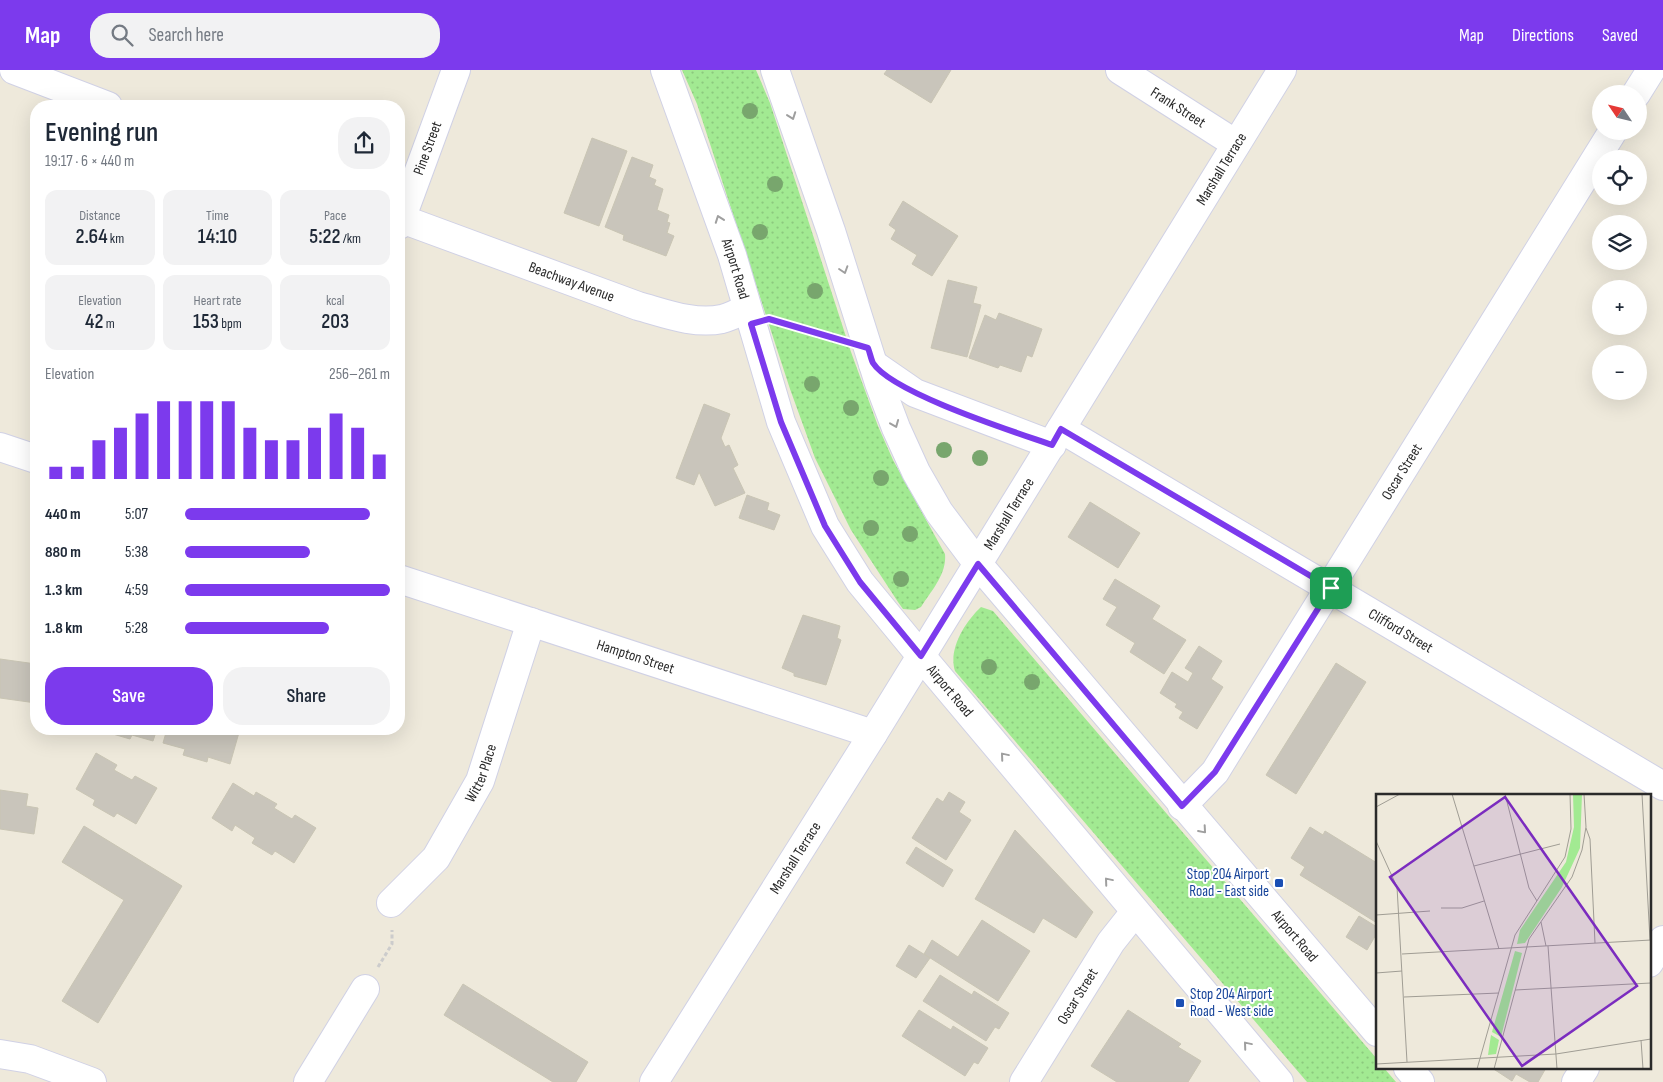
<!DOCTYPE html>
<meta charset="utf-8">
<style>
body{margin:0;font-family:"Sofia Sans Condensed",sans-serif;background:#f2f2f3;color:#1f2937;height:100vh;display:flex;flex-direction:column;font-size:19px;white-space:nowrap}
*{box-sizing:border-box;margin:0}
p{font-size:16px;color:#747a83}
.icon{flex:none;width:28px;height:28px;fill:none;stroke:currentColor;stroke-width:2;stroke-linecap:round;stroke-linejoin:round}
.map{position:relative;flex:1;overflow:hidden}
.side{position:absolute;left:30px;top:30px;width:375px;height:635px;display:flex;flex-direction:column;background:#fff;border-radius:20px;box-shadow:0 5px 20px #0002}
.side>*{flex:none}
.needle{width:32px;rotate:305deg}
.controls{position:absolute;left:1592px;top:15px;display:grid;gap:10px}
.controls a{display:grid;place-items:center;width:55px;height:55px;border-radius:50%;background:#fff;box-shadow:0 5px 20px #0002;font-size:25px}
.pin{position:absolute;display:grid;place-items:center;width:42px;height:42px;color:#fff;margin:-21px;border-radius:10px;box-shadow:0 2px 8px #0006}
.round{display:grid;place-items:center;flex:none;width:52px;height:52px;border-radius:20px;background:#f2f2f3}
.headline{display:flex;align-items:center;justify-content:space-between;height:85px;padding:0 15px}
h1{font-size:28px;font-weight:600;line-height:38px}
.metrics{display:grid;grid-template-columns:repeat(3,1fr);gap:8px;height:85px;padding:5px 15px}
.metrics div{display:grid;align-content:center;border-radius:12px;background:#f2f2f3;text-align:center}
.metrics b{font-size:21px;font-weight:600}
.metrics small{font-size:14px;font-weight:400}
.metrics p{font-size:14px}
.chart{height:140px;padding:10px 15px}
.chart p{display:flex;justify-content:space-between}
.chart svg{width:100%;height:90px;margin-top:5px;stroke:#7c3aed;stroke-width:6}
.cta{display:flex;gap:10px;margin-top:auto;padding:10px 15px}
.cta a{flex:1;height:58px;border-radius:20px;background:#7c3aed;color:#fff;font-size:20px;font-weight:600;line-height:58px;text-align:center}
.cta a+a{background:#f2f2f3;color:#1f2937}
ul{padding:0 15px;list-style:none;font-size:16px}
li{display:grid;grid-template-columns:80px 60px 1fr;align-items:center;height:38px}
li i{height:12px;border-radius:6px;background:#7c3aed}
header{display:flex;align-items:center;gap:30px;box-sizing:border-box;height:70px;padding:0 25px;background:#7c3aed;color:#fff}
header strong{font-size:24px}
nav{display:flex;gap:28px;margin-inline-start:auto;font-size:18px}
.search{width:350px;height:45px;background:#f2f2f3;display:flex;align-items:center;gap:12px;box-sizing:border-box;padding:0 18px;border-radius:20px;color:#747a83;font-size:19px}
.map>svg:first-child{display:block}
.grass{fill:url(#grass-dots)}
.building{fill:#c9c5bb;stroke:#c9c5b4}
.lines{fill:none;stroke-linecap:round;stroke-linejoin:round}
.street-casing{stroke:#d0d1e5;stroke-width:30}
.secondary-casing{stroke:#d0d1e5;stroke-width:30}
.path{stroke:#ccc;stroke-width:3;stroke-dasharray:4 2.5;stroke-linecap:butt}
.street{stroke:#fff;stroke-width:28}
.secondary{stroke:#fff;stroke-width:28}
.tree{fill:#78a66d}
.oneway{stroke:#9f9f9f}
.route-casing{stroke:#fff;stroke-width:10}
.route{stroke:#7c3aed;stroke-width:6}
.transit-dot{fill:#1a4fb4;stroke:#fff;stroke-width:2}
.labels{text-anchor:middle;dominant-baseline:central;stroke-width:4;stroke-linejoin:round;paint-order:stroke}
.street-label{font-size:15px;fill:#2a2a2a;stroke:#fff}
.transit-label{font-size:15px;fill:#164399;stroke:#fff;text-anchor:end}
.inset-road{fill:none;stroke:#a09d94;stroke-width:1}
.view{fill:#7b2cbf;fill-opacity:0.15;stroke:#7b2cbf;stroke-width:2.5}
.inset-edge{fill:none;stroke:#2a2a2a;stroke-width:2.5}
</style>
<header>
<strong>Map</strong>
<div class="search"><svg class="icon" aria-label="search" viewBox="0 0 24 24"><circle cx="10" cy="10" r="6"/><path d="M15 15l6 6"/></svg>Search here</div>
<nav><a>Map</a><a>Directions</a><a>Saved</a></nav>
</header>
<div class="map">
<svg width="1663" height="1012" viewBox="0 0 1663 1012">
<defs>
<pattern id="grass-dots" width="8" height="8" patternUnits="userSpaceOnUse" patternTransform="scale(1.25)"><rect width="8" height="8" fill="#a2ea92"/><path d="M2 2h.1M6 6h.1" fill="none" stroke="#8cc97e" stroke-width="1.8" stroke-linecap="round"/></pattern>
</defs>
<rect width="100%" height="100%" fill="#eee9db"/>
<path class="grass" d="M682 0H756L770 33 851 282 878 356 893 390 945 484C947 504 931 521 921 537L915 540 903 539 898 532 851 460 815 388 790 319 697 34Z
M981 537 993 541 1377 989V998H1384L1396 1012H1307L955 601C948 579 965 552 981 537Z"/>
<path class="building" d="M887 0H951L931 33 884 4Z
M592 68 627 81 599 156 564 143Z
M632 87 653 95 649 107 656 110 654 115 663 119 657 140 669 145 667 152 670 153 667 163 674 166 666 186 623 170 624 165 605 157Z
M903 131 958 166 932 206 912 194 917 185 891 169 896 160 889 155Z
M948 210 977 217 973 233 981 235 967 287 931 278Z
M999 243 1042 259 1032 287 1027 285 1021 302 1000 295 998 298 969 288 985 245 996 250Z
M704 334 730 344 721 368 725 377 729 375 738 395 733 398 745 423 715 436 699 402 694 415 676 408Z
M747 425 769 433 767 440 780 445 774 460 739 448Z
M1090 432 1140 463 1118 498 1068 467Z
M1115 509 1160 536 1152 549 1186 570 1164 604 1130 582 1135 573 1106 555 1117 537 1103 529Z
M803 545 840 556 837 568 841 570 826 615 794 606V603L782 598Z
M1199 576 1222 591 1211 609 1223 617 1197 659 1179 648 1183 642 1175 637 1177 634 1160 623 1172 602 1188 612 1193 603 1185 598Z
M0 589 36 594V633L0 628Z
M1336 593 1366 612 1296 724 1266 705Z
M107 659H157L153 671 132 665 130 669 106 662Z
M167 659H240L230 694 208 687 207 692 183 685 185 679 163 673Z
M96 683 117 695 114 700 132 710 135 706 157 718 136 754 117 743 114 747 93 735 95 730 76 719Z
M233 713 254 726 256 722 277 734 274 738 292 749 295 745 316 758 294 793 275 781 272 785 252 773 255 768 235 755 232 761 212 748Z
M0 720 28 724 26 736 38 738 34 764 0 759Z
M949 722 965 732 959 742 971 750 946 790 912 768 937 728 943 732Z
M84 756 182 816 98 953 62 931 124 830 62 792Z
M1310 757 1323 765 1325 761 1377 793V853L1300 805 1305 797 1291 788Z
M1015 760 1093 842 1076 868 1043 848 1034 863 975 829Z
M916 777 953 800 943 817 906 793Z
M1359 846 1377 857V863L1367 880 1346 867Z
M982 850 1030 881 998 931 924 884 932 870 958 887Z
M909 875 930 888 916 908 896 896Z
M940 905 972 925 974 921 1009 943 999 959 995 957 986 971 923 931Z
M463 914 588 992 576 1012H553L444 945Z
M919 940 951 960 953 956 988 978 978 994 974 992 965 1006 902 966Z
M1128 940 1181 974 1178 977 1201 991 1188 1012H1117L1091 996Z
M1492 998H1546L1538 1012H1530L1516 1004 1512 1011Z"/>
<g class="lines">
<defs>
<g id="street">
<path d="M14 0 108 36"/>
<path id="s1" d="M1120 0 1236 74"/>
<path d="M1636 24 1651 0"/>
<path id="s2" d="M399 148 638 236C664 243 694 255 722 249 730 247 739 242 747 239"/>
<path id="s3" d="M399 155 456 0"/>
<path d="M873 294 915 323 1052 375"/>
<path id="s4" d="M1061 359 1663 716"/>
<path d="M0 377 36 389"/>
<path id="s5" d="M399 509 873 664"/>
<path id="s6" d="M1182 736 1215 702 1613 61"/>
<path id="s7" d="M391 833 436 788 480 711 531 552"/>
<path d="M1649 893 1663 870"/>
<path d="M0 984 30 989 92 1012"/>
<path d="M308 1012 365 919"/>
<path id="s8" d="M654 1012 873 664 1282 0"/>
<path id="s9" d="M1024 1012 1111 872 1134 843"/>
<path d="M1576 1012 1585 998"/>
</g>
<g id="secondary">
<path id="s10" d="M665 0 732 185 781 352 825 456 860 512 921 586 1279 1012"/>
<path id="s11" d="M775 0 831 161 879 313 896 358 916 402 939 442 978 494 1377 962"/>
<path d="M1408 998 1420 1012"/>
</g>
</defs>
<use href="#street" class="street-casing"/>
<use href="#secondary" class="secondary-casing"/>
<path class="path" d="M778 250 837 269
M378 897 392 874V860"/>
<use href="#street" class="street"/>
<use href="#secondary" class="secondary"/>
</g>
<g class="tree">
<circle cx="750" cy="41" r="8"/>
<circle cx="775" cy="114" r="8"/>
<circle cx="760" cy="162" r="8"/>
<circle cx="815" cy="221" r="8"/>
<circle cx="812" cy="314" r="8"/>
<circle cx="851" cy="338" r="8"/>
<circle cx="944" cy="380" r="8"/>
<circle cx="980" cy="388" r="8"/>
<circle cx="881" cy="408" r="8"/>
<circle cx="871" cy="458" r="8"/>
<circle cx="910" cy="464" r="8"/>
<circle cx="901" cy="509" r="8"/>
<circle cx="989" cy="597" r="8"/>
<circle cx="1032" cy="612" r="8"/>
</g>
<defs><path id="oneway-chevron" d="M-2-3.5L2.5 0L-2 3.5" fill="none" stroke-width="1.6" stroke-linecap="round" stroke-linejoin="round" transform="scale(1.25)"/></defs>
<g class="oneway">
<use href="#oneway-chevron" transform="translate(792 46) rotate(70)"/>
<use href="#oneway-chevron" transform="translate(719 149) rotate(-110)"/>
<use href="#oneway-chevron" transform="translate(844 200) rotate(72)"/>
<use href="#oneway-chevron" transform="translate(895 354) rotate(68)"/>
<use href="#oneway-chevron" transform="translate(1004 686) rotate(-130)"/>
<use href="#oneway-chevron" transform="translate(1203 760) rotate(49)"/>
<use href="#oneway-chevron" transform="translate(1108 811) rotate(-130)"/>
<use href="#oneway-chevron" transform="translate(1247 975) rotate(-130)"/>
</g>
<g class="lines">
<defs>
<path id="route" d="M769 249 868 278C870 283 871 289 873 293 892 323 1015 362 1052 375L1061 359 1331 518 1215 702 1182 736 978 494 921 586 860 512 825 456 781 352 751 254Z"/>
</defs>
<use href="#route" class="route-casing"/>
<use href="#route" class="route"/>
</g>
<g class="transit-dot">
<rect x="1274" y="808" width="10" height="10" rx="2.5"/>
<rect x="1175" y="928" width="10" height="10" rx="2.5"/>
</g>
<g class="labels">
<g class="street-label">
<text stroke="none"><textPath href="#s1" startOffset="69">Frank Street</textPath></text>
<text stroke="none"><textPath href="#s3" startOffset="82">Pine Street</textPath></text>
<text stroke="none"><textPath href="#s8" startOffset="1075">Marshall Terrace</textPath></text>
<text stroke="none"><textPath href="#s10" startOffset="211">Airport Road</textPath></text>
<text stroke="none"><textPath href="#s2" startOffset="184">Beachway Avenue</textPath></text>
<text stroke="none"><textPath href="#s6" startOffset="401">Oscar Street</textPath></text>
<text stroke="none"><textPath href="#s8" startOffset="670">Marshall Terrace</textPath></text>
<text stroke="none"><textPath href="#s4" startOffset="395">Clifford Street</textPath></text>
<text stroke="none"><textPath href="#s5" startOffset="249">Hampton Street</textPath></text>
<text stroke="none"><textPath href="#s10" startOffset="691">Airport Road</textPath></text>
<text stroke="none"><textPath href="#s7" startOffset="160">Witter Place</textPath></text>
<text stroke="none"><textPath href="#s8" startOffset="265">Marshall Terrace</textPath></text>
<text stroke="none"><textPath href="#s11" startOffset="1026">Airport Road</textPath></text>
<text stroke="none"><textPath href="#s9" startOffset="101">Oscar Street</textPath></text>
</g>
<g class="transit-label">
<text x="1269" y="804">Stop 204 Airport<tspan x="1269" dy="17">Road - East side</tspan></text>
<text x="1190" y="924" text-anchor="start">Stop 204 Airport<tspan x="1190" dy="17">Road - West side</tspan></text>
</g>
</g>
<g transform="translate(1376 724)">
<rect width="275" height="275" fill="#eee9db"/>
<path d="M197 0H206L204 54 186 93 149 149 141 150 144 136 190 68 198 33ZM139 157 146 159 125 243 116 238ZM115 241 123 246 120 260 112 261Z" fill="#a2ea92"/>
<path class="inset-road" d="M76 0 123 155M129 0 153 94 161 107M266 0 274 146M0 13 24 0M210 34 214 45 219 149M0 47 21 93 31 268M98 72 184 50M65 114H86L108 107M0 121 54 117M165 128 170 152M172 152 181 275M26 160 275 146M0 179 26 177M139 196 275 189M28 203 123 199M265 246 267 275M0 270 180 260 275 245M101 275 139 141 189 63 195 35 194 0M118 275 153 145 196 83 206 56 210 33 208 0"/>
<path class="view" d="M129 3 261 192 146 272 14 83Z"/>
<rect width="275" height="275" class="inset-edge"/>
</g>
</svg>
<div class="controls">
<a><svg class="needle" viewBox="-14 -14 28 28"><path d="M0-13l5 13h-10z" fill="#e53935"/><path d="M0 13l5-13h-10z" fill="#747a83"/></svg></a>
<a><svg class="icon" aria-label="locate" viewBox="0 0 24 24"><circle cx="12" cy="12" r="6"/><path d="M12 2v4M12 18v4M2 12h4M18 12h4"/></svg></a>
<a><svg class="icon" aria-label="layers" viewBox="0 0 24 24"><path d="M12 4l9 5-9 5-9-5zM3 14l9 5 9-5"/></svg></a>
<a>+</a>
<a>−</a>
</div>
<div class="pin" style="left:1331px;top:518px;background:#1e9e55"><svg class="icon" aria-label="arrive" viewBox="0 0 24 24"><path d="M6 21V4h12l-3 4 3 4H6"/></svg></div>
<section class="side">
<div class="headline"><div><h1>Evening run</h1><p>19:17 · 6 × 440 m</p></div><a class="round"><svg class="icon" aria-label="share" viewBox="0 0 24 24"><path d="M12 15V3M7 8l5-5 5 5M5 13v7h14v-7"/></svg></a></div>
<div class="metrics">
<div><p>Distance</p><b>2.64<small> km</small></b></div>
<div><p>Time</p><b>14:10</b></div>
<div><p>Pace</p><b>5:22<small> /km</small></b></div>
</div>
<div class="metrics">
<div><p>Elevation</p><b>42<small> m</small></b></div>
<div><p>Heart rate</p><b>153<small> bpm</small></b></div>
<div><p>kcal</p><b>203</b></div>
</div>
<div class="chart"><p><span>Elevation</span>256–261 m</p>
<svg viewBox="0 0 160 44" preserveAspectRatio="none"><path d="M5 44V38M15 44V38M25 44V25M35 44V19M45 44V12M55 44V6M65 44V6M75 44V6M85 44V6M95 44V19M105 44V25M115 44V25M125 44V19M135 44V12M145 44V19M155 44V32"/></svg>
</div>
<ul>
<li><b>440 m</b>5:07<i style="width:90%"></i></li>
<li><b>880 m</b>5:38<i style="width:61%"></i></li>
<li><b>1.3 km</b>4:59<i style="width:100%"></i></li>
<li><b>1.8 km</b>5:28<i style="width:70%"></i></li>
</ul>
<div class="cta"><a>Save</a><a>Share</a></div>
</section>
</div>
